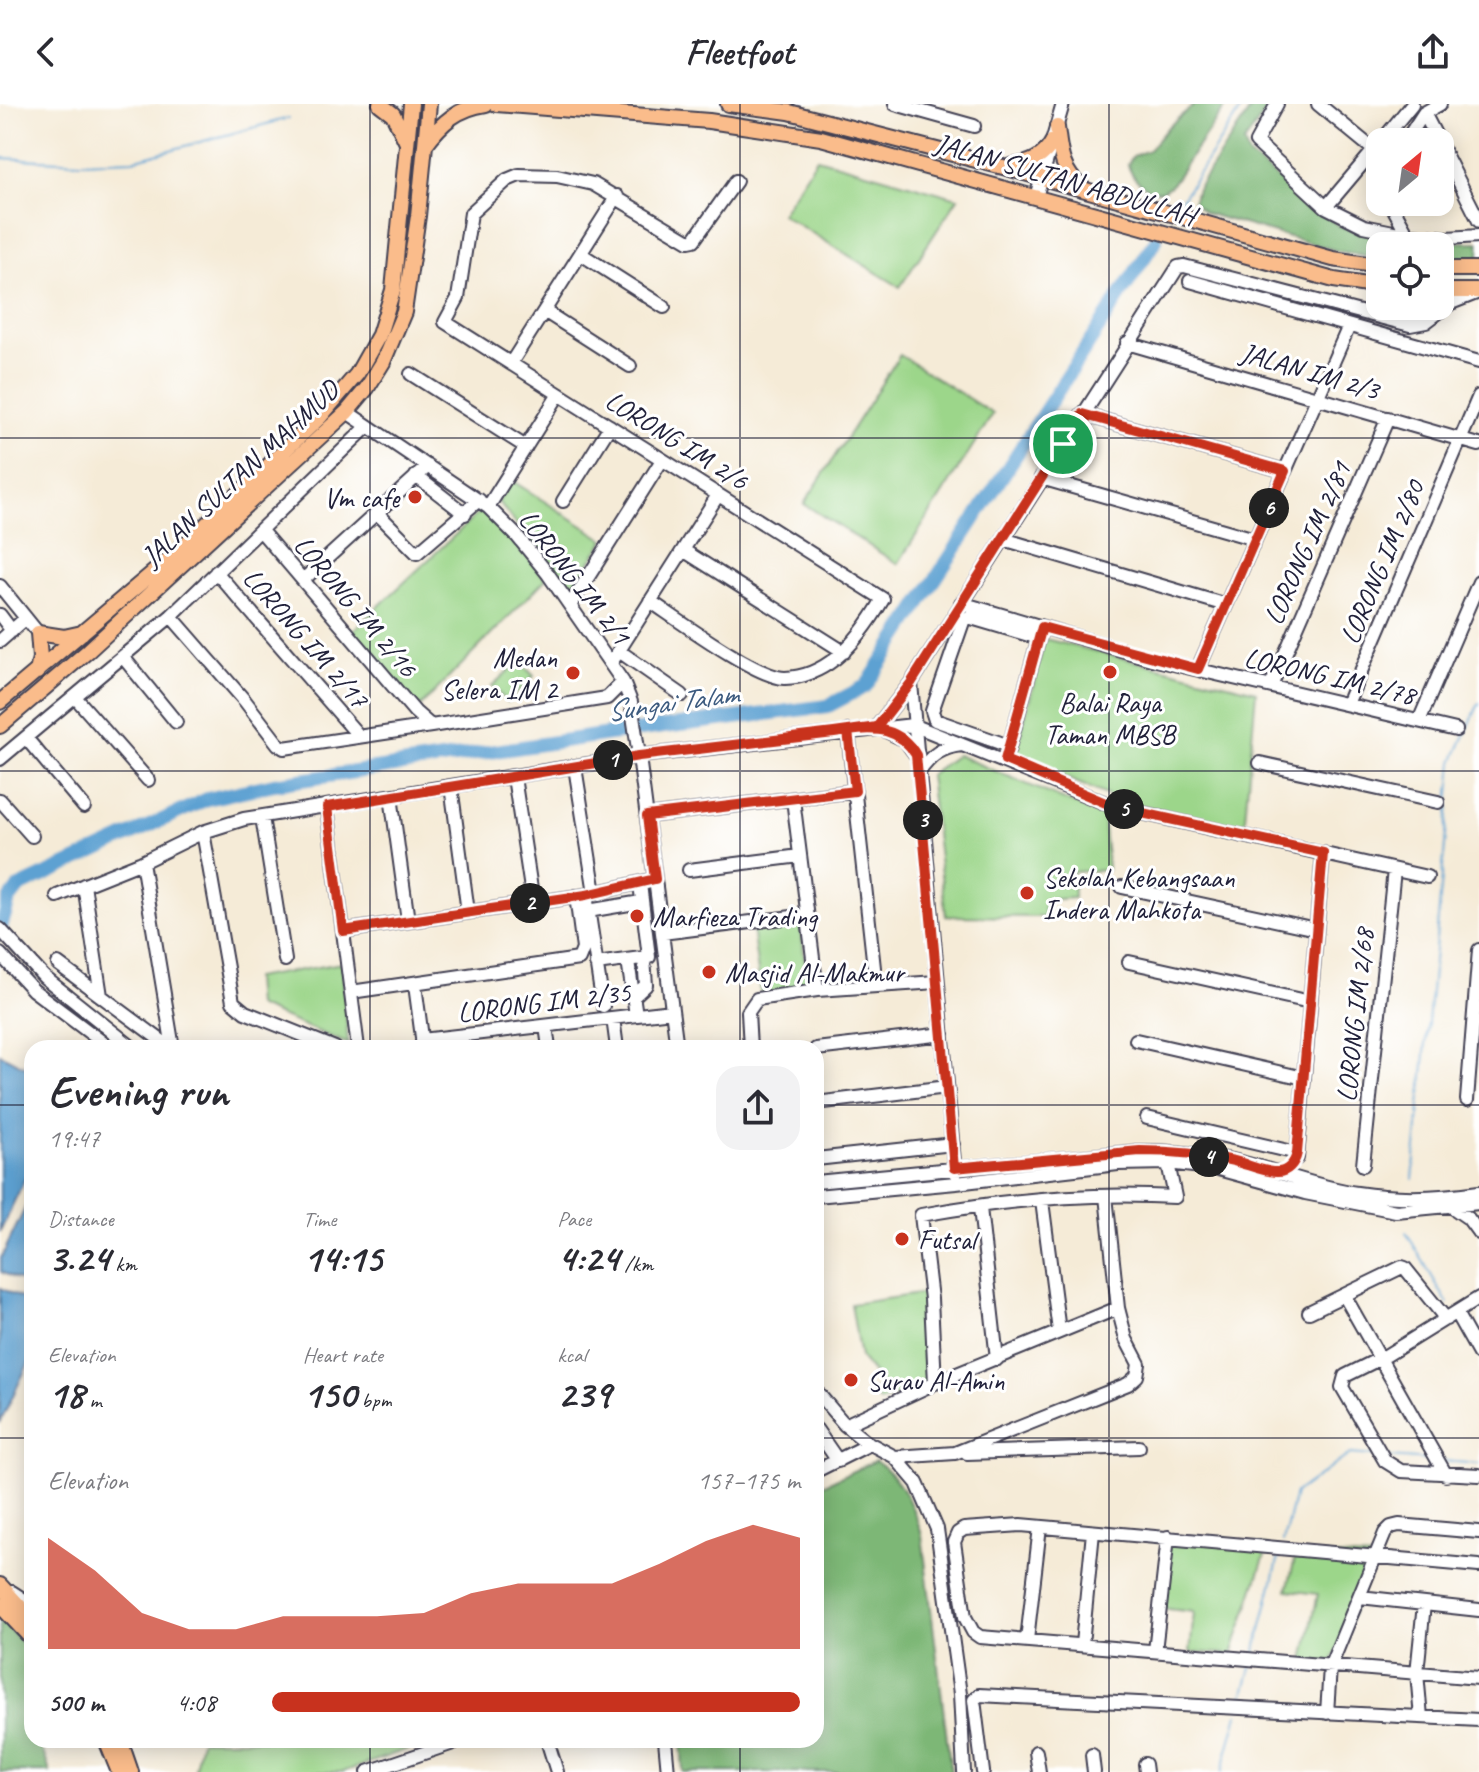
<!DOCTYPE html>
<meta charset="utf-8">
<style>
body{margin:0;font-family:Caveat,sans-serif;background:#f2f2f3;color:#2b2b33;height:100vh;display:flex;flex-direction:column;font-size:30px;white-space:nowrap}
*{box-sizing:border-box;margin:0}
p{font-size:26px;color:#7c7c81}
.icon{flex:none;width:44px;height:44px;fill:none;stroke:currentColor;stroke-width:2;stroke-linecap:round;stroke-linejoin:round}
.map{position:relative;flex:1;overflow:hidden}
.panel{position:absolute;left:24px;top:936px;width:800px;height:708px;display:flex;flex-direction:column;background:#fff;border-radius:24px;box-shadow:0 4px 20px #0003}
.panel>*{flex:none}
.needle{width:52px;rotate:29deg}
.controls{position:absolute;left:1366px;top:24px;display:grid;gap:16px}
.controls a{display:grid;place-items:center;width:88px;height:88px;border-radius:16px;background:#fff;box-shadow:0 4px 20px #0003;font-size:40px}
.pin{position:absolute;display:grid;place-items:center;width:68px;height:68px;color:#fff;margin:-34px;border:4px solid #fff;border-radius:50%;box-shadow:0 2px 8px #0007}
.km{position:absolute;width:40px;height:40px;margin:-20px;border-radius:50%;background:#222;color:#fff;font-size:22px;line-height:40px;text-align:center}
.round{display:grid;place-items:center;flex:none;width:84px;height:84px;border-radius:24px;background:#f2f2f3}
.overview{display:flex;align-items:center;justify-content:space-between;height:136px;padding:0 24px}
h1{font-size:44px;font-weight:800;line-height:60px}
.stats{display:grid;grid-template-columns:repeat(3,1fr);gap:12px;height:136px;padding:8px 24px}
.stats div{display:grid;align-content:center}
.stats b{font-size:40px;font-weight:800}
.stats small{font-size:22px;font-weight:400}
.stats p{font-size:22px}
.chart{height:224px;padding:16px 24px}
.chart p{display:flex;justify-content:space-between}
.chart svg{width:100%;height:144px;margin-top:8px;fill:#c8321e;opacity:.7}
ul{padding:0 24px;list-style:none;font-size:26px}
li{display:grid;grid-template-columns:128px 96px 1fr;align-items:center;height:60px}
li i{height:20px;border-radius:10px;background:#c8321e}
header{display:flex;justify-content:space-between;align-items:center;height:104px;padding:0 24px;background:#fff;font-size:36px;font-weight:800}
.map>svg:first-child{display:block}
.green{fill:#9cd68a;stroke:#5f7c62;stroke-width:2}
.forest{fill:#7db776;stroke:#506c58;stroke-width:2}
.water{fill:#5da1d2;stroke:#406286;stroke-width:2}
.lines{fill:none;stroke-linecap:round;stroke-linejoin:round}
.stream{stroke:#5da1d2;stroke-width:2}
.river{stroke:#5da1d2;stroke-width:14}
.minor-casing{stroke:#424052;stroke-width:16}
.major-casing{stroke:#424052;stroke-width:18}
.minor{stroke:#fff;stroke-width:12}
.major{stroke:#fabc8b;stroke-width:14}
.route-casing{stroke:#fff;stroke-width:16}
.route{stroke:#c8321e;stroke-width:10}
.grid{fill:none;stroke:#22223b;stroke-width:2;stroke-opacity:0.55}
.poi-dot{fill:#c8321e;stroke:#fff;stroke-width:3}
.labels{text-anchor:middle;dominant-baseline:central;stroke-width:6;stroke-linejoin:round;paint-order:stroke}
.street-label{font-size:28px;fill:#22223b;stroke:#fff}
.poi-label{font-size:28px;fill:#22223b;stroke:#fff;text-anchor:start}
.water-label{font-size:30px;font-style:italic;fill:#3d5b7f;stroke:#fff}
</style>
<header><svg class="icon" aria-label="back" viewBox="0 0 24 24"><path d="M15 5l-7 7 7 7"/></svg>Fleetfoot<svg class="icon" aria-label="share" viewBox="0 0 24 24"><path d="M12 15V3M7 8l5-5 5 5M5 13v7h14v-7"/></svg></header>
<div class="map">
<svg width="1479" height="1668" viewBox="0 0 1479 1668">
<rect width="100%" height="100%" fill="#fff"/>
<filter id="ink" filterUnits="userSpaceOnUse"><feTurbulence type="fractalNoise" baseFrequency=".0125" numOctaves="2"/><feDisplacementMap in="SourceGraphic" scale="16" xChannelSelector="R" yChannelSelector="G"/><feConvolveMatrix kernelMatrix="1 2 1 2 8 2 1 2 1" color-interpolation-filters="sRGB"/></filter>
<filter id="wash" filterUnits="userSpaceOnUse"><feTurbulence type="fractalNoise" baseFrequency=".006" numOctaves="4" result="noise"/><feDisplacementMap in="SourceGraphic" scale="32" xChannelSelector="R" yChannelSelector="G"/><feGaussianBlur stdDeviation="1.8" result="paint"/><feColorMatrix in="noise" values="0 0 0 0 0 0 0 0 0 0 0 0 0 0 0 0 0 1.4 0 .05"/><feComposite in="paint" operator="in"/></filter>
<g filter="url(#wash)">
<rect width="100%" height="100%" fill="#f5ebd7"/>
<path class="green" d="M817 54 958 94 900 183 781 110Z
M900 251 993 310 898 460 804 400Z
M511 376 605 436 570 486 498 398Z
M487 401 546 475 415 608 349 530Z
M1045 535 1256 587 1244 726 1119 696 1015 653Z
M519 557 534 572 507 598 492 582Z
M957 651 1103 712 1108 766 1073 768 1074 794 1044 796 1045 813 946 812 929 671Z
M800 816 808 884 761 890 752 824Z
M342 859 348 940 256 902 254 874Z
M926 1189 932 1276 880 1298 872 1289 881 1279 860 1253 851 1200Z
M1168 1433 1268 1442 1232 1550 1190 1548 1194 1508 1160 1504Z
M1296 1451 1376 1454 1330 1563 1303 1561 1318 1490 1287 1486Z
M201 1636H433L343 1668H194Z"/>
<path class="forest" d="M1195 0H1227L1172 80C1171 81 1163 87 1161 87 1147 90 1130 72 1128 60L1133 52 1149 46 1168 23Z
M1254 0H1271L1244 39 1249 52 1339 122 1402 139 1479 138V160L1440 159V142H1380V154L1338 147 1205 109 1193 98 1197 85Z
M875 1357C900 1372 914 1404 922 1431L951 1668H683L681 1636H816V1384Z
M0 1515 32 1550V1636H39L50 1668H0Z"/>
<path class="water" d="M0 950 32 966V1059L0 1128Z
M32 1090V1182L1 1168V1154Z
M0 1184 32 1199V1252L0 1319Z"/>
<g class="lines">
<path class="stream" d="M0 54 80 58 133 56 289 14
M1178 101 1244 0
M1413 1075 1453 658 1479 599
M1406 1128 1448 1200
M1388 1353 1430 1356
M1444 1357 1479 1360
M1283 1438 1295 1389 1350 1350 1374 1352
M1255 1550 1280 1448
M1241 1600 1252 1560
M1222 1668 1238 1610"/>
<path class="river" d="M0 827 9 796 19 783 207 695 274 680 609 630 828 602 866 582 1156 136"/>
</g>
</g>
<g filter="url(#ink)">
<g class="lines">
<defs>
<path id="minor" d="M895 0 974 22
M1277 0 1256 38 1326 103 1364 122 1408 131 1447 134 1479 132
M1318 0 1374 46
M1424 9 1439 38
M1381 38 1412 0
M1405 38 1424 9 1440 0
M1440 40 1479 117
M1380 71V79
M1036 93 1063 0
M1390 98 1408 131
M1326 103 1380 39
M581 150 664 203
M1190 177 1479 258
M544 207 630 262
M1127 239 1479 341
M511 259 617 92
M411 270 526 343
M347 308 488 403 517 432 548 470 623 578 631 598 638 645 677 944
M1082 310 1285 367
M416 372 465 410
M1041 374 1255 435
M563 397 610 322
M488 403 559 290
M377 409 417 449 479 396
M1003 435 1226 501
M683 446 844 548
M216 468 359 632
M303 476 428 362
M0 482 38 529
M650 497C677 515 757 574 785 574 830 573 863 530 883 495L445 218 458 194 471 109 507 76 519 71 557 72 593 80 689 137 694 136 736 77
M961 499 1152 555 1456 626
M571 500 662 356
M0 511 12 527
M171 512 245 597 278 640 284 644 431 622 415 608 261 427
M0 537 26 514
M619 547 682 591
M123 553 176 618
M611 559 718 391
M1198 565 1349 222
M911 579 955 1069
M1271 582 1388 314
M75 593 148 676
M1347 600 1479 292
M1419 617 1479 478
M431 622 607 594 623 578
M877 623 911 579 1178 163 1184 162 1410 221 1426 218 1451 199 1479 188
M880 624 905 636 916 651
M848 627 876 882
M26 634 84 703
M1009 642 935 616 932 607 964 515 968 513 1039 534
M1008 647 1040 530
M0 655 171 512 368 322
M1260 659 1438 698
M575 663 595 789
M919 668C931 651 942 643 962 641
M514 673 533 798
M451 682 468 808
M391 692 408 817
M793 695 817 886
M0 696 32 732
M327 703 358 944
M647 712 855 687
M262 713 285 856
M203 728 233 898 245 908 335 944
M142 758 173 944
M689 766 800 752
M84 781 101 892
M1122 783 1316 825
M586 791 603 902
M57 792 142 758 203 728 244 715 639 652 913 621 1115 703 1427 773
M588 807 641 798
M0 825 44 873 133 944
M343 827 586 791 655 775
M662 829 808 811
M0 850 33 886 110 944
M628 857 636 911
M1129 858 1310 898
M58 860 171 944
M596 860 649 853 640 780
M415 881 423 941
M351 888 579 855 583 845 576 792
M633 893 646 881 644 855
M613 914 617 944
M546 922 549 944
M422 936 672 907
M1136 936 1304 974
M750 944 748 908 757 895 817 886 937 878
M816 945 943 930
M1467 996 1479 846
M816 999 947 983
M1147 1014 1297 1049
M1297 1054 1323 749
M816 1055 953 1040
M1363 1061 1394 766
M816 1078 1140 1047C1171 1047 1202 1050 1232 1056 1274 1065 1314 1083 1357 1089 1396 1095 1439 1094 1479 1088
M816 1092 956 1079 1118 1060 1168 1059 1218 1065 1305 1089 1396 1107 1479 1099
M1042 1097 1059 1227
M1452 1103 1468 1114 1479 1129
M980 1104 997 1255
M1344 1191 1446 1371
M1479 1194 1387 1251 1345 1272 1342 1283 1385 1357 1401 1367 1479 1371
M1309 1208 1402 1163 1405 1164 1446 1215
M1456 1209 1479 1250
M935 1279 931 1195 921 1111C1003 1096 1092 1088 1175 1093L1168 1059
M816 1287 845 1321 865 1337 895 1353 955 1349 1128 1280 1137 1272 1139 1260 1126 1235 1118 1204 1106 1092
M845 1321 935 1279 1118 1204
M816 1325 838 1357
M967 1349 1139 1343
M895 1353 917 1379 937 1425 960 1590 964 1668
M816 1367 870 1340
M1479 1462 1021 1421 964 1425 958 1429 954 1438 965 1513 973 1528 980 1533 1479 1574
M12 1488 32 1501
M1360 1493 1479 1506
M1027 1536 1040 1423
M1082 1540 1093 1428
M1155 1547 1168 1433
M1327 1609 1330 1563 1385 1429 1391 1423 1399 1421 1479 1428
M1421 1613 1417 1569 1424 1500
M547 1636 557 1668
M665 1636 668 1668
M1036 1648 1039 1668
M1092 1651 1094 1668
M1145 1660 1146 1668
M368 1668 462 1636
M983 1668 974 1596 979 1591 1479 1616"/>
<path id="major" d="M380 0 393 10 407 39
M496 0 709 17 821 34 1334 176 1380 183
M728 0 789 8 1003 63 1333 155 1380 162
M1057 23C1060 47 1061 68 1082 83
M425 41C442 18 458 4 486 0
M1011 62C1030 60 1044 54 1053 37
M1440 165H1479
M1440 187H1479
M37 568 40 554 38 529 64 533 82 529
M0 598 175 450 320 313 357 270 379 231 393 186 411 0
M0 622 88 547 347 308 367 284 383 258 404 208 418 112 429 0
M0 1481 32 1516
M0 1501 32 1535
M106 1636 119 1668
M120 1636 131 1668"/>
</defs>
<use href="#minor" class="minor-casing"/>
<use href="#major" class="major-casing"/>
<use href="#minor" class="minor"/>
<use href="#major" class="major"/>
</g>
</g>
<g class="lines" filter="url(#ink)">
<defs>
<path id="route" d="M1063 340 911 579 877 623 834 629 639 652 327 703 343 827 586 791 655 775 647 712 855 687 848 627C877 623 900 624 916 651L954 1064 1140 1047C1171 1047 1203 1050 1234 1057 1247 1060 1263 1068 1276 1068 1287 1069 1295 1059 1297 1049L1323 749 1115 703 1005 656 1042 523 1198 565 1285 367 1082 310 1063 340"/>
</defs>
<use href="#route" class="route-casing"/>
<use href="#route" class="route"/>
</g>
<path class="grid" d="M370 0V944M740 0V944M1109 0V1668M0 334H1479M0 667H1479M0 1001H32M816 1001H1479M0 1334H32M816 1334H1479M370 1636V1668M740 1636V1668"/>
<g class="poi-dot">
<circle cx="415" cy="393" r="8"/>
<circle cx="1110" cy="568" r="8"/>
<circle cx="573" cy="569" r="8"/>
<circle cx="1027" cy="789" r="8"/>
<circle cx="637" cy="812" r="8"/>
<circle cx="709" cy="868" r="8"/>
<circle cx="902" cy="1135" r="8"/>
<circle cx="851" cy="1276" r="8"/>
</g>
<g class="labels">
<g class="street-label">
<text transform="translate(1065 75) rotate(16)">JALAN SULTAN ABDULLAH</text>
<text transform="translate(1310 267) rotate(16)">JALAN IM 2/3</text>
<text transform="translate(677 336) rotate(32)">LORONG IM 2/6</text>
<text transform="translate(240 369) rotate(-43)">JALAN SULTAN MAHMUD</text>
<text transform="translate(1307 439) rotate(-66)">LORONG IM 2/81</text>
<text transform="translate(1382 458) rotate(-67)">LORONG IM 2/80</text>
<text transform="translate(575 473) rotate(52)">LORONG IM 2/1</text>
<text transform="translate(356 502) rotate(50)">LORONG IM 2/16</text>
<text transform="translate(306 534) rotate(49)">LORONG IM 2/17</text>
<text transform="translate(1330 572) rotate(13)">LORONG IM 2/78</text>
<text transform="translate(544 898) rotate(-7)">LORONG IM 2/35</text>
<text transform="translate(1355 911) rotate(-84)">LORONG IM 2/68</text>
</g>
<g class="poi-label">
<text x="399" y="393" text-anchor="end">Vm cafe</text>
<text x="557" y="553" text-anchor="end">Medan<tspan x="557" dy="32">Selera IM 2</tspan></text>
<text x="1110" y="598" text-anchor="middle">Balai Raya<tspan x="1110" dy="32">Taman MBSB</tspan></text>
<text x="1043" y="773">Sekolah Kebangsaan<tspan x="1043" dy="32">Indera Mahkota</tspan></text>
<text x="653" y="812">Marfieza Trading</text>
<text x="725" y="868">Masjid Al-Makmur</text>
<text x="918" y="1135">Futsal</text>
<text x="867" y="1276">Surau Al-Amin</text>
</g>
<g class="water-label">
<text transform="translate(672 598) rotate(-8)">Sungai Talam</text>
</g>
</g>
</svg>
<div class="controls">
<a><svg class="needle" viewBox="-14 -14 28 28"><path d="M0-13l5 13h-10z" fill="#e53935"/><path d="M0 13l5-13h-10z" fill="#7c7c81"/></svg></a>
<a><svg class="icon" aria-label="locate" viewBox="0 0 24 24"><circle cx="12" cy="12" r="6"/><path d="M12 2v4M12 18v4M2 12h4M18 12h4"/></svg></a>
</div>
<div class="pin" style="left:1063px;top:340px;background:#1e9e55"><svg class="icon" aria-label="arrive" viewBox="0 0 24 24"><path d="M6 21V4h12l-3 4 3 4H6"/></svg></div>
<b class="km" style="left:613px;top:656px">1</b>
<b class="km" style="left:530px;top:799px">2</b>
<b class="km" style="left:923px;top:716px">3</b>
<b class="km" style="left:1209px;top:1053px">4</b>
<b class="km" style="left:1124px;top:705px">5</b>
<b class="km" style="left:1269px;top:404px">6</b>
<section class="panel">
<div class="overview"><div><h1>Evening run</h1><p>19:47</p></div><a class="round"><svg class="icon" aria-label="share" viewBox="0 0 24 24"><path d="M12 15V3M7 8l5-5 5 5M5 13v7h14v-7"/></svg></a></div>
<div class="stats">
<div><p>Distance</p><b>3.24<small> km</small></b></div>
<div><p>Time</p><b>14:15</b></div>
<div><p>Pace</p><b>4:24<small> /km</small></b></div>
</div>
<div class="stats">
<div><p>Elevation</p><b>18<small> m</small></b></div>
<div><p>Heart rate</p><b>150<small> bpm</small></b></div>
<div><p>kcal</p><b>239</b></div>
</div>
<div class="chart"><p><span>Elevation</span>157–175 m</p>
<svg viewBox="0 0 160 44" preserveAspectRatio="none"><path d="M0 44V10L10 20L20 33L30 38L40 38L50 34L60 34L70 34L80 33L90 27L100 24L110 24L120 24L130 18L140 11L150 6L160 10V44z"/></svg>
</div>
<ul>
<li><b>500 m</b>4:08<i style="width:100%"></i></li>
</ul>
</section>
</div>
